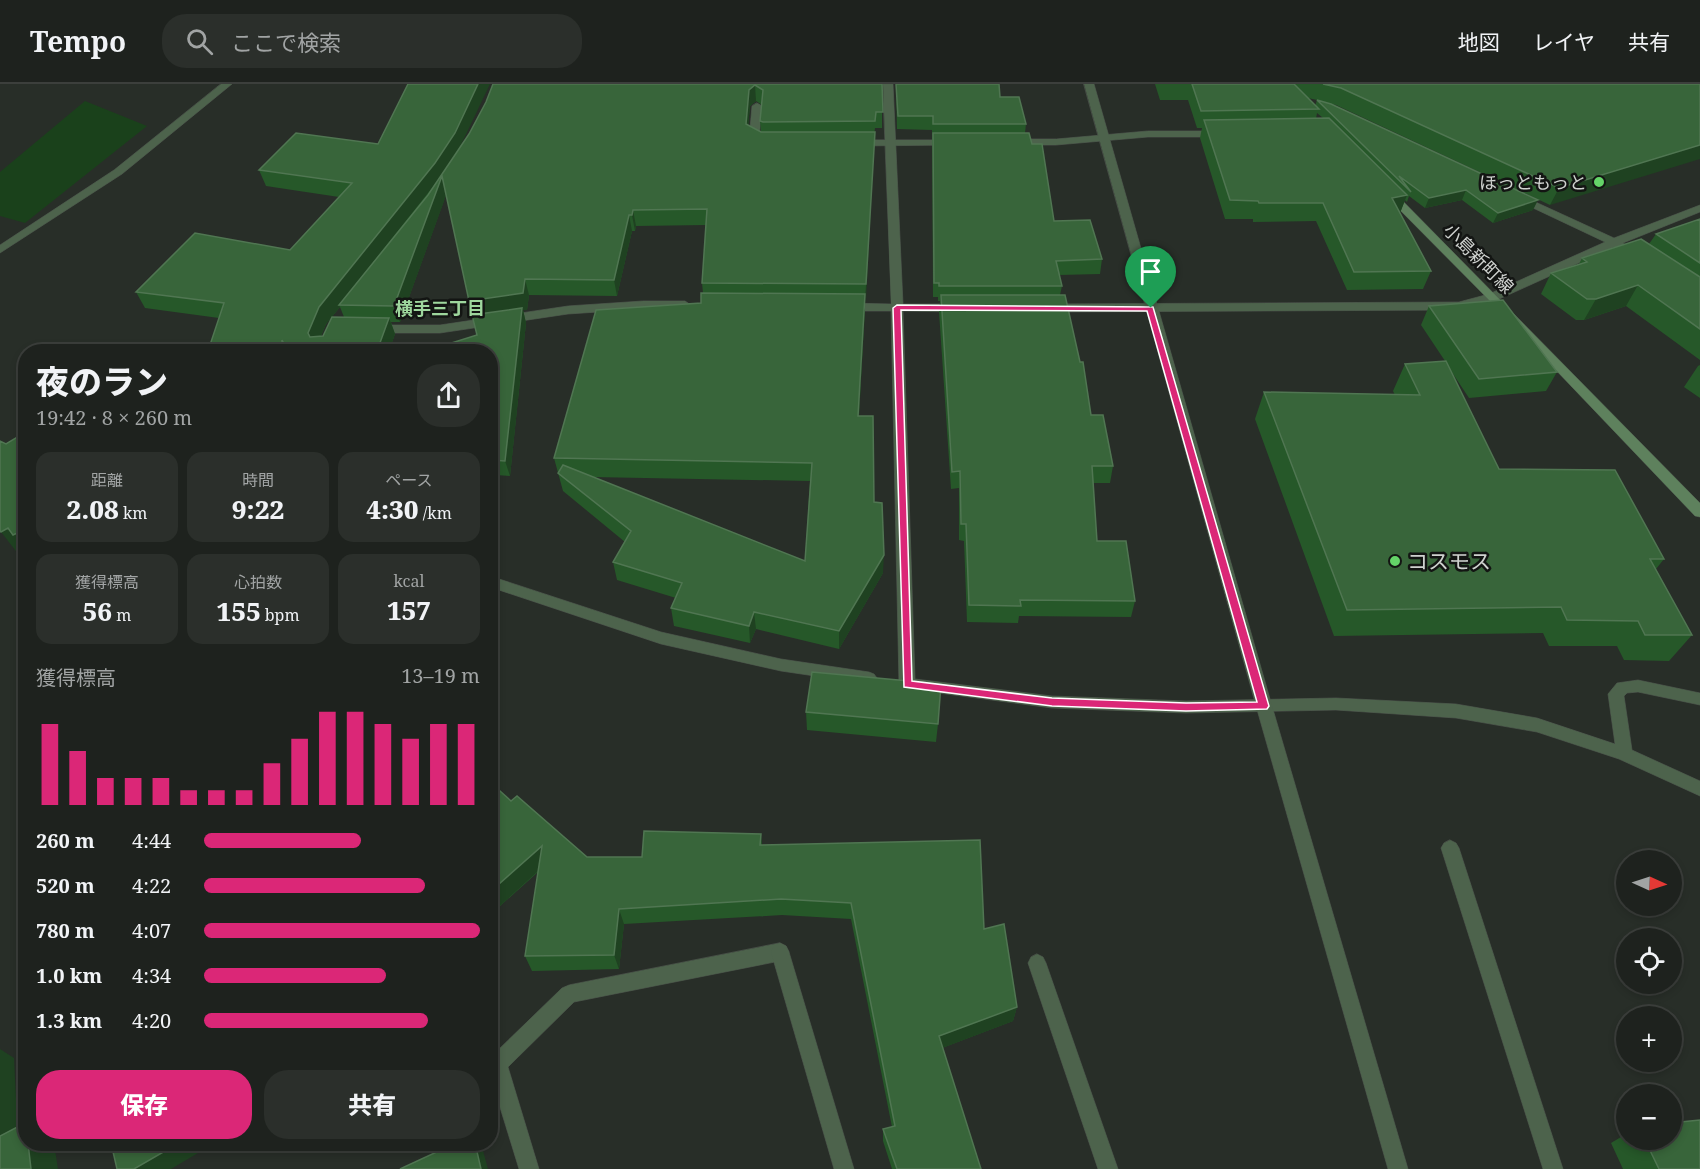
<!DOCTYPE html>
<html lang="ja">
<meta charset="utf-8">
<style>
body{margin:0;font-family:"Noto Serif","Noto Sans JP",serif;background:#2b2f2b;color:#f1f3f6;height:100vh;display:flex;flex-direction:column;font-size:22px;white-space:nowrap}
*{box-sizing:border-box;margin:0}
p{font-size:20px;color:#a1a4a4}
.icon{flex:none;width:33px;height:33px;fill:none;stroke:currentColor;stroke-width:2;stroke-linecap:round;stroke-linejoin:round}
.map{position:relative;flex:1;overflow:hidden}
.panel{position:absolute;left:18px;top:260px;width:480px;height:807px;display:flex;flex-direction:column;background:#1e221e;border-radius:24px;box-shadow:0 3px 9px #0003,0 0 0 2px #3c3f3c}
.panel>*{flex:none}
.needle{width:39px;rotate:93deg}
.fabs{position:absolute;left:1616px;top:766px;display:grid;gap:12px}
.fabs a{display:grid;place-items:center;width:66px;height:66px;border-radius:50%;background:#1e221e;box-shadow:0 3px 9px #0003,0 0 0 2px #3c3f3c;font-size:30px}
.pin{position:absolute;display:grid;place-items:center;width:51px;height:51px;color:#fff;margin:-62px -26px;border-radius:50% 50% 50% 0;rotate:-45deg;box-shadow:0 0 6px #0007}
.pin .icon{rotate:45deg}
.round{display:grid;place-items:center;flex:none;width:63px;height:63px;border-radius:24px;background:#2b2f2b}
.overview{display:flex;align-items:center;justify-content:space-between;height:102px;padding:0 18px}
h1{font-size:33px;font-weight:800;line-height:45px}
.stats{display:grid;grid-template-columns:repeat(3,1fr);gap:9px;height:102px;padding:6px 18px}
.stats div{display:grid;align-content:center;border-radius:15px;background:#2b2f2b;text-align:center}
.stats b{font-size:26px;font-weight:800}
.stats small{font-size:16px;font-weight:400}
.stats p{font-size:16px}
.chart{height:168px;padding:12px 18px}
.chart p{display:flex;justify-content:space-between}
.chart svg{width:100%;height:108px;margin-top:6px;stroke:#db2777;stroke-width:6}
.action{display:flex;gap:12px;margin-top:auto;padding:12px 18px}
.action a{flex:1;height:69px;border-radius:24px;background:#db2777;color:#fff;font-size:24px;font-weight:800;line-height:69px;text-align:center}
.action a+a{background:#2b2f2b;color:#f1f3f6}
ul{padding:0 18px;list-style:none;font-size:20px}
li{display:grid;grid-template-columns:96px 72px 1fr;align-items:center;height:45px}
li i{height:15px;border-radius:8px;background:#db2777}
header{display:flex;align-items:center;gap:36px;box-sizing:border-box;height:84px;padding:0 30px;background:#1e221e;border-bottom:2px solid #3c3f3c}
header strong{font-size:28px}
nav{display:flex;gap:33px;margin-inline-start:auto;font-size:21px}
.search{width:420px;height:54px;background:#2b2f2b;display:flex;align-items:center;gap:15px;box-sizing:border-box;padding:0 21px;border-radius:24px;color:#a1a4a4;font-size:22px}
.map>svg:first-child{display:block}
.green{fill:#1a411b}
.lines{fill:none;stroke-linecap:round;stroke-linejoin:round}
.service-casing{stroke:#464c46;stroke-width:1}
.minor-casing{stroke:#464c46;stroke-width:1}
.tertiary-casing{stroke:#464c46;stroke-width:1}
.secondary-casing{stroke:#464c46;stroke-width:1}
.service{fill:#4d634c;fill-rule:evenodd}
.minor{fill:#4d634c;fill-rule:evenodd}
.tertiary{fill:#4d634c;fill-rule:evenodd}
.secondary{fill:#5e815d;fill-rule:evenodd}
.wall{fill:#265829;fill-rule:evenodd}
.shaded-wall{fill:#1f4221}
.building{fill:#38653a;stroke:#507652;stroke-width:1.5}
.route{fill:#db2777;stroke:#fff;stroke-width:1.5;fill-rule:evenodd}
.poi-dot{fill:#64d468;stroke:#131513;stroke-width:2}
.labels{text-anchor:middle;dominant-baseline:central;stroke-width:5;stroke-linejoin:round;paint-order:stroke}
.far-poi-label{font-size:18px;fill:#cfd2cf;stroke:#131513;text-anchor:end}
.far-street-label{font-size:18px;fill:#cfd2cf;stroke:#131513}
.far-neighbourhood-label{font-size:18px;font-weight:bold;fill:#9ed79d;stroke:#131513}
.poi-label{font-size:21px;fill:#cfd2cf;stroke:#131513;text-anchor:start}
</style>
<header>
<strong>Tempo</strong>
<div class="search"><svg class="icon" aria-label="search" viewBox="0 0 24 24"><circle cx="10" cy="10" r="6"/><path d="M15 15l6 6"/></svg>ここで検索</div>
<nav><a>地図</a><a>レイヤ</a><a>共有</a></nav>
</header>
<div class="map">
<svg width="1700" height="1085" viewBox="0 0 1700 1085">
<rect width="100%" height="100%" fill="#282e28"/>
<path class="green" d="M85 17 147 42 25 139 0 132V88Z"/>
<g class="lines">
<defs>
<path id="service" d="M757 19 762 22 759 55 766 59 761 62 749 56 752 22Z
M1148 47H1219L1224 50 1219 53H1148L1056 61H1013L1008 58 1013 55H1056Z
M953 56 957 57V61L854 62 849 59 854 56Z
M490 492 661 548 781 575 869 588 874 590 877 594 874 598 869 600 781 587 661 560 490 503Z
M780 859 786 862 789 868 786 874 780 877 574 918 508 983 539 1085H519L490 991V965L497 967 562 904 569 901Z"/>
<path id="minor" d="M221 0H232L122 90 0 169V161L114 86Z
M883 0H893L903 220H958L964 224 958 228 903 227 915 595 1052 612 1186 617 1336 614 1456 620 1537 634 1615 660 1608 610 1617 599 1638 596 1700 609V621L1638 608 1627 609 1624 612 1632 666 1700 697V712L1619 675 1537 648 1456 634 1336 626 1186 629 1052 624 901 604 899 600 891 227H847L841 223 847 219 891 220Z
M1518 110 1614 154 1700 121V128L1623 159 1627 162 1625 164 1614 163 1497 216 1459 226 1048 228 1042 224 1048 220 1459 218 1489 210 1605 158 1514 115V111Z
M643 217H685L691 221 685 225H643L568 230 440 249H374L368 245 374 241H440L568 222Z
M1450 756 1456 759 1459 764 1563 1085H1543L1441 764 1444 759Z
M780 859 786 862 789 868 854 1085H834L771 868 774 862Z
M1037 870 1043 873 1046 879 1118 1085H1098L1028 879 1031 873Z"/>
<path id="tertiary" d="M1084 0H1094L1272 622 1408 1085H1388L1256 622Z"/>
<path id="secondary" d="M1388 105 1392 106 1700 419V433L1695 432 1489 216 1384 110V106Z"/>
</defs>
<use href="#service" class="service-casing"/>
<use href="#minor" class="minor-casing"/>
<use href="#tertiary" class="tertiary-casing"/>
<use href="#secondary" class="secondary-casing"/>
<use href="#service" class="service"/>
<use href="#minor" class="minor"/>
<use href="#tertiary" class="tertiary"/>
<use href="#secondary" class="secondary"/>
</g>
<path class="wall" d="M493 0H882V44H875L874 53 859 332 874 418 883 489 839 565 756 545 750 559 674 542 671 524 676 514 617 496 613 478 625 458 563 407 554 374 701 219 703 209 702 199 706 141 636 142 635 147H632L617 212 529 211 527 226H523L526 239 510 392 496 391 495 396 490 398 477 251 473 231 446 111 400 238H391L395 250 389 267H208L219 234 145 224 136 208 290 166 339 113 266 102 259 86 378 60 459 65 469 50 486 18ZM756 17 762 21 760 37 761 48 748 41 750 22ZM340 223 344 233 323 252H321L326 240ZM592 393 810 397 805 477Z
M896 0H999L1000 13 1026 40 1025 49 1054 137 1102 175 1100 190 1059 191 1062 202 1060 211 1091 331 1113 382 1110 399H1093L1097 457 1135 517 1131 533 1019 532 1018 539 967 538 964 457 959 456V404L951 405 939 228 940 217H938V213H933L932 46 897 45Z
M1155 0H1700L1550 121 1336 21 1332 20 1533 126 1493 139 1462 116 1425 124 1409 112 1407 118 1405 116 1400 129 1431 187 1423 205 1347 206 1316 137 1253 138V135H1225L1200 54 1202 44H1197L1188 16H1160ZM1308 14 1317 16 1315 22ZM1317 29 1323 34 1316 35Z
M1700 135V276L1626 222 1584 236H1576L1541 210 1551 189 1579 180 1582 174 1649 160 1656 150Z
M1429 222 1557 288 1546 307 1469 314 1449 284 1499 385 1664 475 1656 485 1692 551 1669 577 1624 576 1617 562H1549L1543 549 1334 552 1255 335 1264 308 1395 311 1393 307 1405 280 1445 277 1421 241Z
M1700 281V314L1684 303 1698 282Z
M806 628 938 640 936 658 807 646Z
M490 698 511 717 587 773H642L761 750 762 761 984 845 1017 923 1013 937 942 964 981 1085H892L883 1057V1045L892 1043 851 835 782 831 624 840 619 885 532 887 525 872 538 788 490 831Z
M1626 1050V1056H1671L1700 1085H1623L1611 1059Z"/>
<path class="shaded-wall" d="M478 0H490L459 65 439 95 339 221 340 223 326 240 315 266 308 249 319 223Z
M755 1 756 17 750 22 747 56 746 40 749 6Z
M875 48 874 64 866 217V200Z
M1700 61V75L1550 121 1559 104Z
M442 92 447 109 400 238 394 222Z
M1466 106 1462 116 1425 124 1429 114Z
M1407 111 1400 129 1392 114Z
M1538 116 1533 126 1493 139 1498 129Z
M633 126 636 142 635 147 632 131Z
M629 131 632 147 617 212 614 196Z
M525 195 529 211 527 226H523L526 239 510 392 505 377 474 234 469 217Z
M1638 201 1626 222 1584 236 1596 215Z
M865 210V228L858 350V332Z
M389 234 395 250 389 267H377Z
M282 256 287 267H282Z
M491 376 496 391 495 396 490 398Z
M8 444 26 445V467L19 471 1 448Z
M884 471 883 489 839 565V547Z
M754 528 756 545 750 559 749 542Z
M542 762 548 778 490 831V808Z
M619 825 624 840 619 885 614 871Z
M1017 923 1013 937 937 966 939 952Z
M0 965 14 974 19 1074 0 1064Z
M28 1059H54L58 1085H31Z
M179 1059H215L171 1085H134Z
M475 1059H479L482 1063 488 1085H481Z"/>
<path class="building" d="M408 0H478L455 49 435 79 319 223 308 249 310 253 323 252 332 233 389 234 377 267H288L282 256V267H208L224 219 136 208 195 149 290 166 352 99 259 86 296 49 378 60Z
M493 0H882L883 28H876L875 37 763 38 760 37 763 6 755 1 749 6 746 40 761 48H875L866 200 702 199 707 125 633 126 632 131H629L614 196 525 195 523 209 469 217 442 92 394 222 339 221 428 111 469 50 486 18Z
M896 0H999L1000 13H1019L1026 40H933V32H898Z
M1192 0H1294L1319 25 1201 27Z
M1323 0H1700V61L1559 104 1341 4Z
M1317 16 1331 20 1538 116 1498 129 1466 106 1429 114 1399 92 1411 108Z
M1329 34 1407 111 1392 114 1431 187 1354 188 1323 119H1259L1258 117 1230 116 1204 36Z
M933 49H1029L1032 60H1042L1054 137 1090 136 1102 175 1056 177 1062 202H939V199H934Z
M1700 135V179L1656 150Z
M1641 155 1700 193V245L1638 201 1596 215H1587L1551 189 1587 178 1582 174Z
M701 209 865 210 858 332H873L874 418 882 419 884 471 839 547 754 528 749 542 671 524 682 499 613 478 631 447 558 389 563 381 805 477 812 379 554 374 596 226 701 219Z
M941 211H1065L1080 278H1083L1091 331H1103L1113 382H1092L1097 457H1126L1135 517 1020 516 1021 522 969 521 966 440H961L960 387 952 388Z
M1503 216 1557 288 1479 295 1429 222Z
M522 224 505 377 491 376 490 379V267H426L477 251 472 231Z
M1446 277 1499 385 1615 386 1664 475H1650L1692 551H1645L1638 537 1567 536 1561 523 1347 526 1264 308 1420 311 1405 280Z
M19 352 26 356V445L13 451 8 444 1 448 0 446V357L6 360Z
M812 588 941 600 938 640 806 628Z
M490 698 511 717 517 712 587 773H642L644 747 761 750 760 761 980 756 984 845 1004 840 1017 923 939 952 981 1085H897L883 1045 895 1042 851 819 781 815 619 825 614 871 525 872 542 762 490 808Z
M1700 1036V1085H1659L1645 1056H1671V1039Z
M25 1039 26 1059H28L31 1085H0V1052Z
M111 1059H179L134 1085H117Z
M456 1059H475L481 1085H400Z"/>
<path class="route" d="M897 221 1153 223 1269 622 1267 625 1186 627 1052 622 904 603 893 224ZM901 226 1147 227 1257 618 1186 619 1052 614 912 597Z"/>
<g class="poi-dot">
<circle cx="1599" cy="98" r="6"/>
<circle cx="1395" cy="477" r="6"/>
</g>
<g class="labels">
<g class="far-poi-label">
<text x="1587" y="98">ほっともっと</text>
</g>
<g class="far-street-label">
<text transform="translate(1479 174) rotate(45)">小島新町線</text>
</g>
<g class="far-neighbourhood-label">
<text x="440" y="224">横手三丁目</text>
</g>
<g class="poi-label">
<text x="1407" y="477">コスモス</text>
</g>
</g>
</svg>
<div class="fabs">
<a><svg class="needle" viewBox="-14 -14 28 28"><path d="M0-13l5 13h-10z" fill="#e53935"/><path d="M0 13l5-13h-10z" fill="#a1a4a4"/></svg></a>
<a><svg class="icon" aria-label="locate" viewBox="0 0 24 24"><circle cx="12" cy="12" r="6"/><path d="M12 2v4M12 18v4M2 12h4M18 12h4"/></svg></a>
<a>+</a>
<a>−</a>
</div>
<div class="pin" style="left:1151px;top:224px;background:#1e9e55"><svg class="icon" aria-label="arrive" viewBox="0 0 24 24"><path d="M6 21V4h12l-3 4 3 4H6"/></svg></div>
<section class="panel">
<div class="overview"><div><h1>夜のラン</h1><p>19:42 · 8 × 260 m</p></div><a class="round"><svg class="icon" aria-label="share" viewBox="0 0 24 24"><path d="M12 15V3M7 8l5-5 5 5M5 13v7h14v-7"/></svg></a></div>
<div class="stats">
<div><p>距離</p><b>2.08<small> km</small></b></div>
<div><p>時間</p><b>9:22</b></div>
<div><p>ペース</p><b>4:30<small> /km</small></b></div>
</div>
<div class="stats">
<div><p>獲得標高</p><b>56<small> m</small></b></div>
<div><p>心拍数</p><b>155<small> bpm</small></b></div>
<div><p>kcal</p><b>157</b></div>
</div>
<div class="chart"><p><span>獲得標高</span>13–19 m</p>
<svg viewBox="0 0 160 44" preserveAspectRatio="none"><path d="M5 44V11M15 44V22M25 44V33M35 44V33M45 44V33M55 44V38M65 44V38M75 44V38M85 44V27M95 44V17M105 44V6M115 44V6M125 44V11M135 44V17M145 44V11M155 44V11"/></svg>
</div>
<ul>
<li><b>260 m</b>4:44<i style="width:57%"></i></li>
<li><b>520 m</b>4:22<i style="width:80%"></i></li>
<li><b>780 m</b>4:07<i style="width:100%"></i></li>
<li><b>1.0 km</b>4:34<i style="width:66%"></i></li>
<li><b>1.3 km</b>4:20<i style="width:81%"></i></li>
</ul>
<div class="action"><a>保存</a><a>共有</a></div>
</section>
</div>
